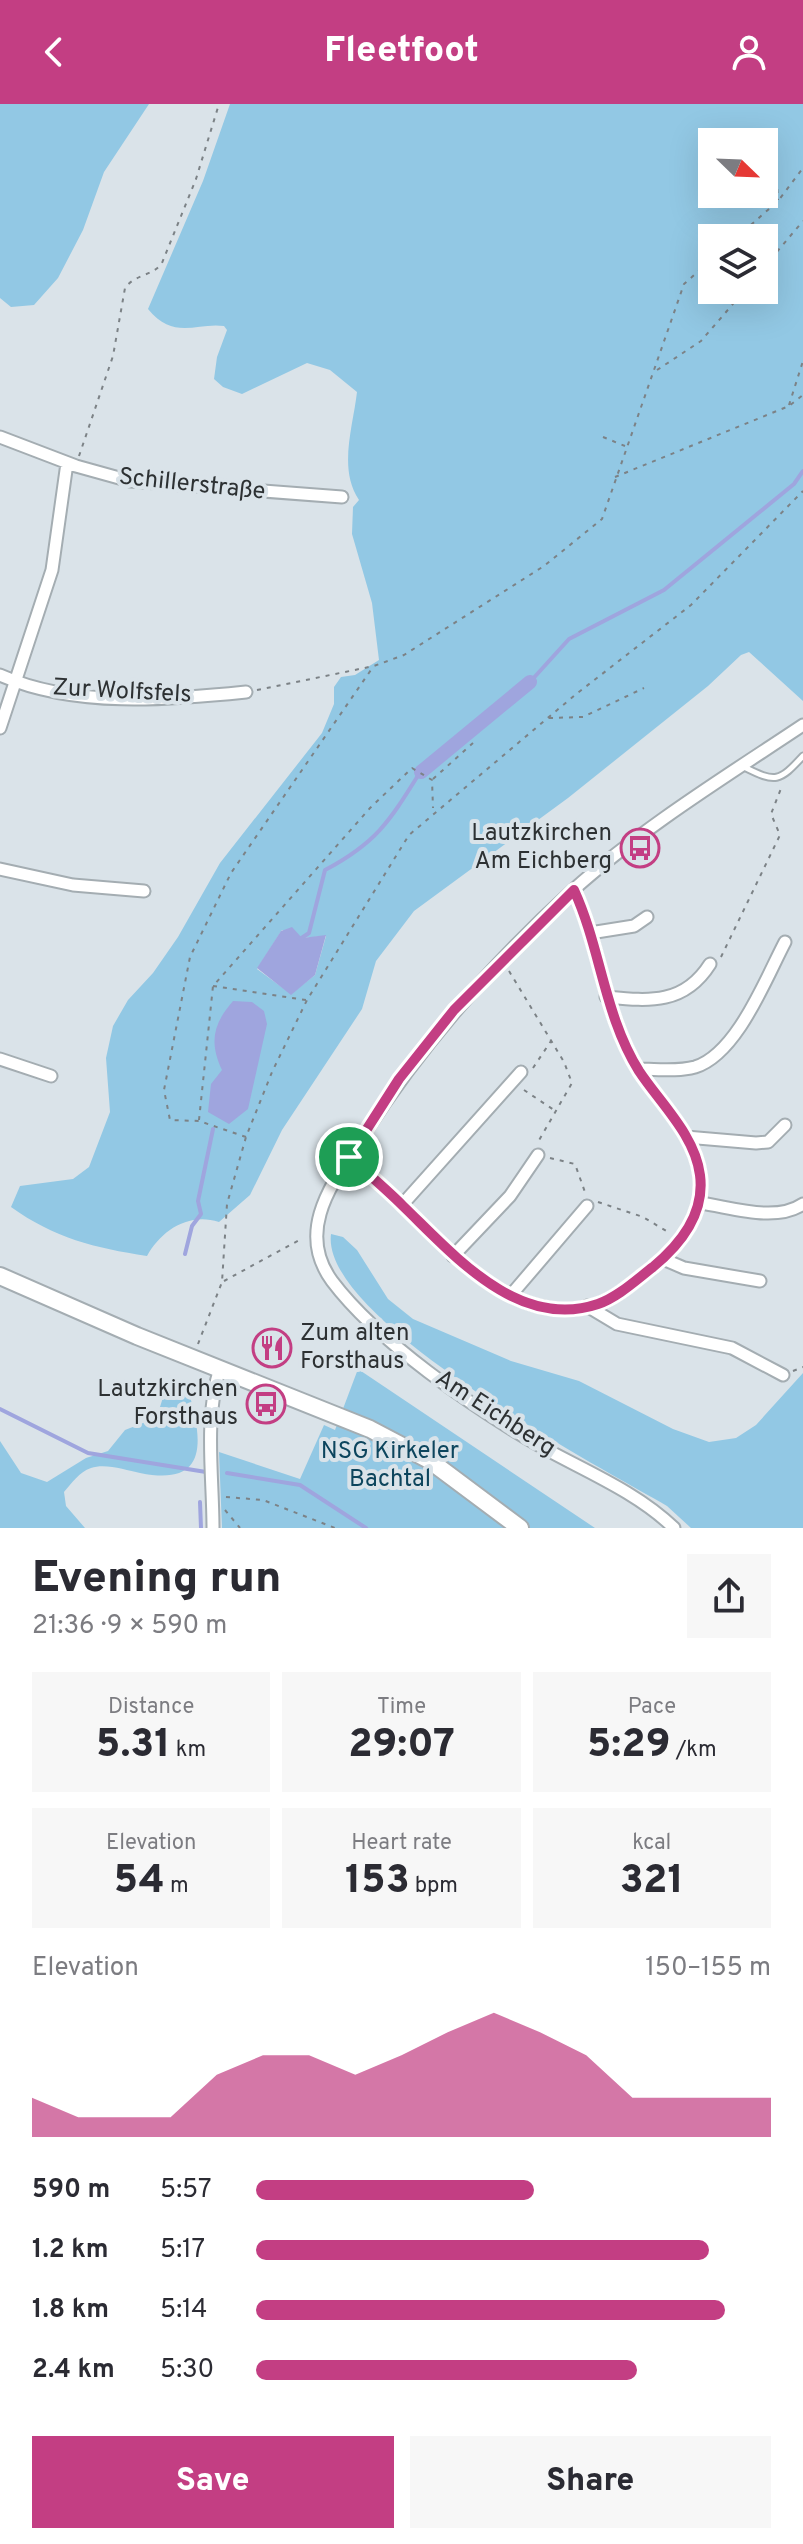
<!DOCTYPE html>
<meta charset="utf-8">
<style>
body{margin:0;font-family:Overpass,sans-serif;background:#f7f7f7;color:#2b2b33;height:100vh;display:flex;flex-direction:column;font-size:30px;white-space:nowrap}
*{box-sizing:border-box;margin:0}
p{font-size:26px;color:#7c7c81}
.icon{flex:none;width:44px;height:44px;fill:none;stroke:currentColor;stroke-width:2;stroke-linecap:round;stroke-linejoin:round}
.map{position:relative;height:1424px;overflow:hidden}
.panel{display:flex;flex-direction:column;background:#fff;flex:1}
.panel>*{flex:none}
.needle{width:52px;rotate:113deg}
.fabs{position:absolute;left:698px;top:24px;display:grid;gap:16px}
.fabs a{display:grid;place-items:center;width:80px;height:80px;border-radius:0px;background:#fff;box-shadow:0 8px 32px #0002;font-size:40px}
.pin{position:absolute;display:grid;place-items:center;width:68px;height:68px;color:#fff;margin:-34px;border:4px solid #fff;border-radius:50%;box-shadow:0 2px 8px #0007}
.round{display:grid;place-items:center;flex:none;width:84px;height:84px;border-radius:0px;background:#f7f7f7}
.summary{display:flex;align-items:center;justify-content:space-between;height:136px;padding:0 32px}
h1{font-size:44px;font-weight:800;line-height:60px}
.figures{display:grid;grid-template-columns:repeat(3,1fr);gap:12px;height:136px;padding:8px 32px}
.figures div{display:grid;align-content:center;border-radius:0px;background:#f7f7f7;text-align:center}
.figures b{font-size:40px;font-weight:800}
.figures small{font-size:22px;font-weight:400}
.figures p{font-size:22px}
.chart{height:224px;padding:16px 32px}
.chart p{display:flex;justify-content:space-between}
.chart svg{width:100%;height:144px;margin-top:8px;fill:#c33e83;opacity:.7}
.cta{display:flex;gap:16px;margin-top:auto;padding:16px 32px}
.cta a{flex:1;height:92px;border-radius:0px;background:#c33e83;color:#fff;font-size:32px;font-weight:800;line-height:92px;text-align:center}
.cta a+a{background:#f7f7f7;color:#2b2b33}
ul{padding:0 32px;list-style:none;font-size:26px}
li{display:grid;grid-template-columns:128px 96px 1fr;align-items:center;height:60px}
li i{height:20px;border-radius:10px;background:#c33e83}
header{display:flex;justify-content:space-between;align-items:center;height:104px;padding:0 32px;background:#c33e83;color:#fff;font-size:36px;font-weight:800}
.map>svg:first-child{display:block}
.green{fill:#92c8e4;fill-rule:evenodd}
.water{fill:#9fa5de}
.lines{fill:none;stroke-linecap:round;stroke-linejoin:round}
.stream{stroke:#9fa5de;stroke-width:4}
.canal{stroke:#9fa5de;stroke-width:14}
.service-casing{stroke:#a4adb2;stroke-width:9}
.minor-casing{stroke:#a4adb2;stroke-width:15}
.secondary-casing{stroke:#a4adb2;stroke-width:20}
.path{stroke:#7c8286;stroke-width:2;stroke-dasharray:4 6;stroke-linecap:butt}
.service{stroke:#fff;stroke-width:5}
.minor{stroke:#fff;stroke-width:11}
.secondary{stroke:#fff;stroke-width:16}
.route-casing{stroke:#fff;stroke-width:16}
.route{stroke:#c33e83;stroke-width:10}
.labels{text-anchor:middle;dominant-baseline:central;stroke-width:8;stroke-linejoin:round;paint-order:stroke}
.street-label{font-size:24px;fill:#2d3133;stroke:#dae3e9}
.poi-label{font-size:24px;fill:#2d3133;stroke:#dae3e9;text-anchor:end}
.park-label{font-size:24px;fill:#0d455d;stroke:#dae3e9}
</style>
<header><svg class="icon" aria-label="back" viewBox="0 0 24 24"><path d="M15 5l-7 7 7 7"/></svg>Fleetfoot<svg class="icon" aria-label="person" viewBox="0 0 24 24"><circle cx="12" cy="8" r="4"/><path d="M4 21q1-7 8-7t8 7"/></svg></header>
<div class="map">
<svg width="803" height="1424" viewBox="0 0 803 1424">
<rect width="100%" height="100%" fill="#dae3e9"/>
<path class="green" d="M0 0H149L104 68 83 126 58 174 34 201 11 203 0 194Z
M230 0H803V597L749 548 741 551 708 582 568 694 414 807 376 857 362 905 282 1026 250 1091 219 1118C188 1108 161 1127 147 1152 95 1144 54 1134 11 1103L20 1082 73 1075 89 1063 110 1008 106 954 113 922 128 896 153 869 178 833 220 759 322 629 334 600V583L341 573 355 571 379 556 372 499 352 430 353 403 359 396C338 365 353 323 357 288L330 266 307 259 242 290 223 283 214 275 217 253 227 226 224 222C197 218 174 237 148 205L203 77ZM712 38H764V90H712ZM712 134H764V186H712ZM282 826 302 834 326 832 315 871 291 890 257 865Z
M331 1130 343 1133 357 1146 388 1195 413 1215 511 1257 579 1277 673 1325 709 1338 736 1334 756 1321 803 1269V1424H691L667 1402C598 1362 320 1215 331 1130Z
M358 1265 595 1424H222L219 1348 300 1375 324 1321 335 1326Z
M166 1284H178L189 1289C203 1338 208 1383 140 1369 126 1366 105 1359 91 1364 79 1368 72 1379 64 1388L66 1402 85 1424H0V1337L21 1369 47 1378 86 1354 108 1347 125 1326 148 1317 159 1306Z"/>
<path class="water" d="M292 823 302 834 326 831 315 871 291 891 257 864 281 827Z
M233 897 252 898 264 907 267 920 248 1005 229 1020 208 1008 211 980 222 966C209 938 213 920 233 897Z"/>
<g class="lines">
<path class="stream" d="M530 578 569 535 664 486 794 380 803 367
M300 835 309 829 325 766C376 739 389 718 419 670
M185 1150 192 1122 201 1110 198 1097 213 1025
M0 1305 88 1349 206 1368
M227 1369 300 1381 366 1424
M200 1398 201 1424"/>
<path class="canal" d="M421 668 530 578"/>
<defs>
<path id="service" d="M744 663C776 679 779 678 803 652"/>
<path id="minor" d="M0 333 76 362 130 377 342 393
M0 571C74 604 168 596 246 588
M0 624 52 466 67 359
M0 765 73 781 144 787
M590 829 634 822 647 813
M606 893C649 897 684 901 710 860
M0 955 51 972
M638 965C657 965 677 968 695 963 737 950 766 874 785 838
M686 1033 756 1039 768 1038 785 1021
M349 1053C367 1069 386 1085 403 1102 453 1150 518 1227 598 1200 618 1193 636 1176 653 1163 681 1140 705 1109 700 1071 695 1031 660 999 639 967 604 911 601 845 574 786
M700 1099C731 1103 775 1119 803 1100
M402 1101 521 968
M453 1152 510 1092 538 1051
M663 1155 684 1164 760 1177
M511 1191 587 1102
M587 1202 617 1220 732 1244 783 1271
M213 1424C213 1372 204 1314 220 1264
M674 1424C637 1388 585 1367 540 1342 474 1304 378 1238 332 1177 294 1125 335 1076 364 1030 422 940 492 860 572 787 642 724 725 673 803 621"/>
<path id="secondary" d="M0 1172 137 1232 370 1325 429 1356 520 1424"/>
</defs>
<use href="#service" class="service-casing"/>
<use href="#minor" class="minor-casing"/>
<use href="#secondary" class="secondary-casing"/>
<path class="path" d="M776 65 778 96
M736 134 778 97 803 64
M764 163 803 117
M657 266 701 237 745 186
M789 301 803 257
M603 333 625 342
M79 352 113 252 125 184C135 170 153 172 162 159L196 75 219 0
M615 373 789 302 803 291
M257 586 374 562 404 551 544 462 602 415 684 180 712 155
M549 614 583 613 644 584
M433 675 473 639
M721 853 780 731 771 710 782 682
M509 867 564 958 572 979 538 1038
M213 882 306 896
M533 964 551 937
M524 986 554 1006
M199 1016 213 882 370 704 412 664 432 676 433 704
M246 1033 199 1017 170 1016 164 986 190 853 231 769 373 563
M550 1054 575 1060 586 1091
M598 1098 643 1113 668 1128
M224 1177 303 1134
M198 1240 222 1178 227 1100 246 1033 272 968 307 896 409 731 575 591 691 501 803 387
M793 1267 803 1263
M226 1393 263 1396 335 1424
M225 1406 240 1424"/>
<use href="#service" class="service"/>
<use href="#minor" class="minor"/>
<use href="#secondary" class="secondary"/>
</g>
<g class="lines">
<defs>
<path id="route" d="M574 786C601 845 604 911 639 967 660 999 695 1031 700 1071 705 1109 681 1140 653 1163 636 1176 618 1193 598 1200 518 1227 453 1150 403 1102 386 1085 367 1069 349 1053L399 975 454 906Z"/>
</defs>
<use href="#route" class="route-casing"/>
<use href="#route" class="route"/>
</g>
<defs>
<symbol id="bus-ring" viewBox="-11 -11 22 22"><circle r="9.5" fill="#dae3e9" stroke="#c33e83" stroke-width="1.5"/><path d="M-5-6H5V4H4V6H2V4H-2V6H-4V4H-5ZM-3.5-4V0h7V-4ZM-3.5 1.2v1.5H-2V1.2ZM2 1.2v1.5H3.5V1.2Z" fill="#c33e83"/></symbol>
<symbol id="restaurant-ring" viewBox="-11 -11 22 22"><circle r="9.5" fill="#dae3e9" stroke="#c33e83" stroke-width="1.5"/><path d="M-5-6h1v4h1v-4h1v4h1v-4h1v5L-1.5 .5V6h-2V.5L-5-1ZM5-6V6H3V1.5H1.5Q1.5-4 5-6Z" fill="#c33e83"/></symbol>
</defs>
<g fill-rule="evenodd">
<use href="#bus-ring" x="618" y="722" width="44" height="44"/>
<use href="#restaurant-ring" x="250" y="1222" width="44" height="44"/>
<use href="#bus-ring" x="244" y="1278" width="44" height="44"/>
</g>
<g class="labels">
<g class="street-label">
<text transform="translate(192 381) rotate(6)">Schillerstraße</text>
<text transform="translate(122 588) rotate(3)">Zur Wolfsfels</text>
<text transform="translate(495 1310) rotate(33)">Am Eichberg</text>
</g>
<g class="poi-label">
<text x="612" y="730">Lautzkirchen<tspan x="612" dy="28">Am Eichberg</tspan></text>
<text x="300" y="1230" text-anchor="start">Zum alten<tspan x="300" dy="28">Forsthaus</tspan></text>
<text x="238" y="1286">Lautzkirchen<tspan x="238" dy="28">Forsthaus</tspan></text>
</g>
<g class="park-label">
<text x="390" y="1348">NSG Kirkeler<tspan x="390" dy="28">Bachtal</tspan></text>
</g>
</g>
</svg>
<div class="fabs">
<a><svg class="needle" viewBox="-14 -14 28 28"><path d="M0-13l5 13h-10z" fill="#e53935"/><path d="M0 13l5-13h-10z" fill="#7c7c81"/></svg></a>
<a><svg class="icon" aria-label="layers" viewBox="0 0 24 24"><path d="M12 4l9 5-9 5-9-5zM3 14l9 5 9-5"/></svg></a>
</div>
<div class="pin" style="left:349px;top:1053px;background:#1e9e55"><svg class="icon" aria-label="arrive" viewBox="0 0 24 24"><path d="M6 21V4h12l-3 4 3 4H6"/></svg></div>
</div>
<section class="panel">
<div class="summary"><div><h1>Evening run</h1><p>21:36 · 9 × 590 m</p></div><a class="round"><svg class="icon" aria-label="share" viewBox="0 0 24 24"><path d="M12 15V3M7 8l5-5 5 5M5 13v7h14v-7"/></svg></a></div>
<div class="figures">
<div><p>Distance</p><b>5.31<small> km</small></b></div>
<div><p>Time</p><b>29:07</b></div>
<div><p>Pace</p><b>5:29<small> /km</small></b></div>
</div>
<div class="figures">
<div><p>Elevation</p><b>54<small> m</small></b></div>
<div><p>Heart rate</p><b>153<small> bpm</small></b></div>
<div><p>kcal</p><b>321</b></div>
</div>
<div class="chart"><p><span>Elevation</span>150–155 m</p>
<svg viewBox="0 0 160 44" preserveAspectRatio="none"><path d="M0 44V32L10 38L20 38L30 38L40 25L50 19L60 19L70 25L80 19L90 12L100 6L110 12L120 19L130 32L140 32L150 32L160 32V44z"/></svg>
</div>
<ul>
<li><b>590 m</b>5:57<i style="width:54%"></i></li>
<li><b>1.2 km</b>5:17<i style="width:88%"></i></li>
<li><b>1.8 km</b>5:14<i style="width:91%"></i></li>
<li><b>2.4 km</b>5:30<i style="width:74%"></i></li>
</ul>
<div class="cta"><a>Save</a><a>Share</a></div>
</section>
